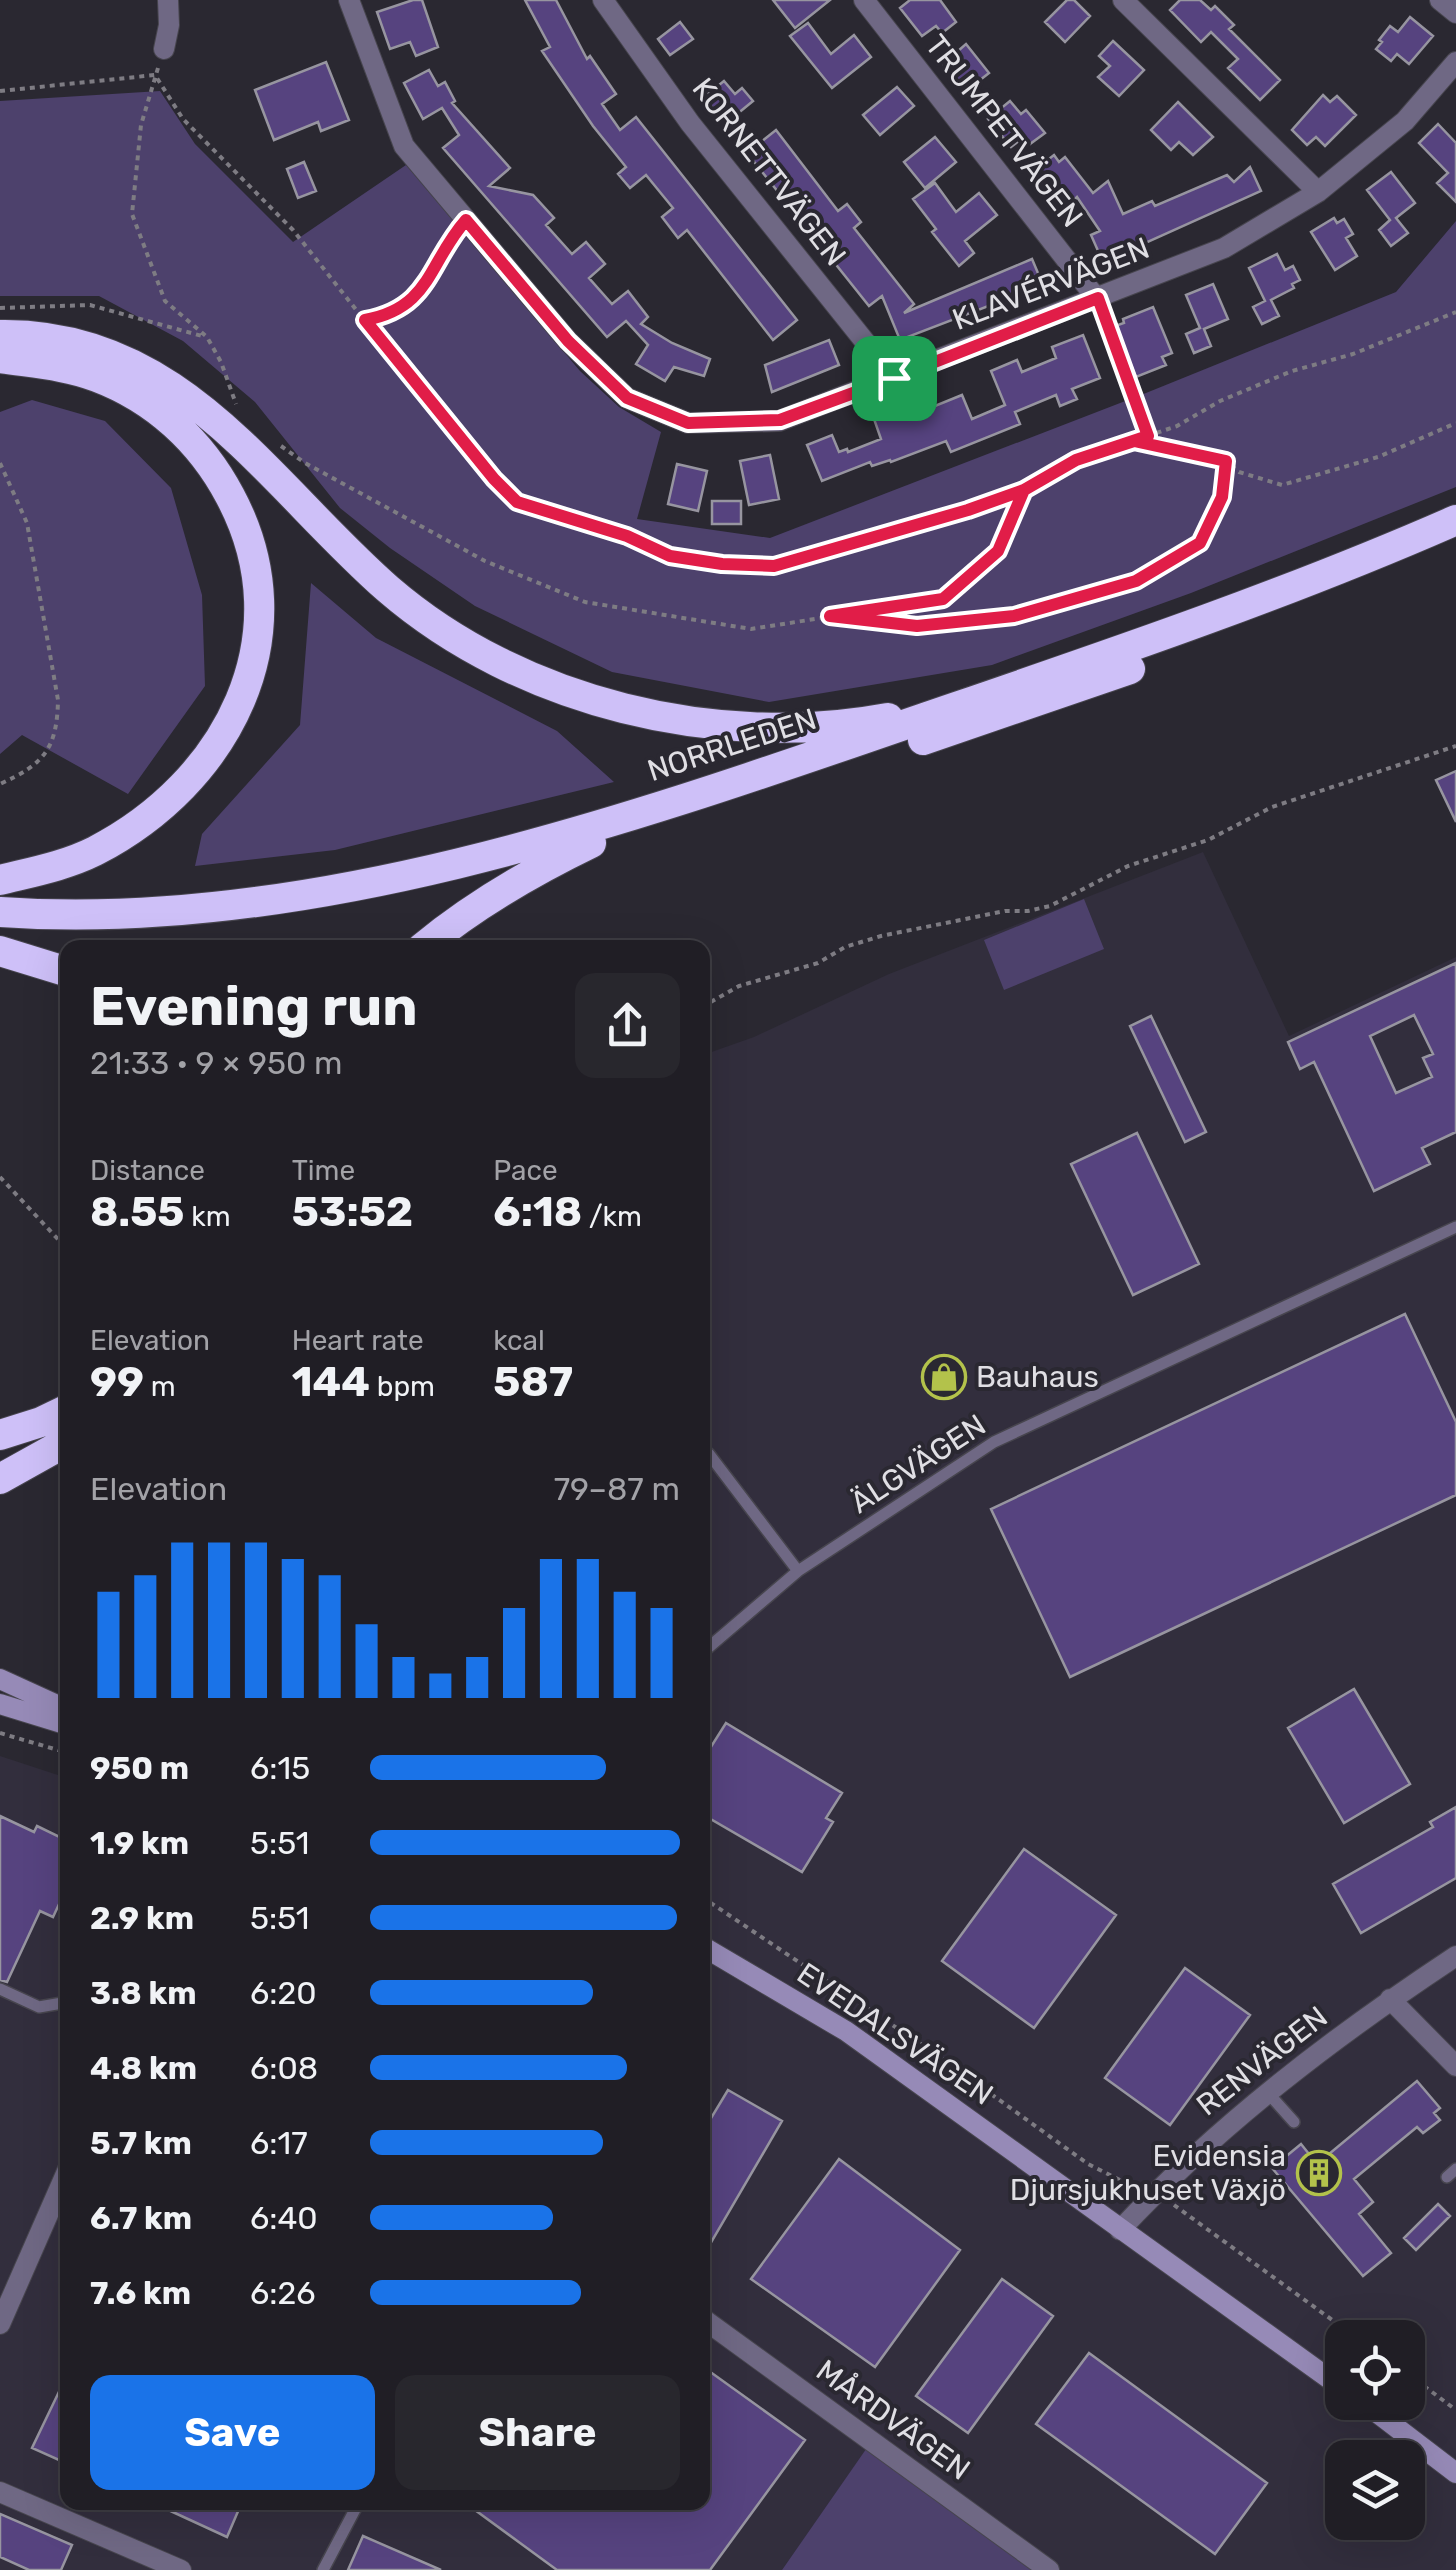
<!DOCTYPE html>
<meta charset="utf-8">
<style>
body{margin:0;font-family:Rubik,sans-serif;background:#28272d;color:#f1f3f6;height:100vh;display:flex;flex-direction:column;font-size:38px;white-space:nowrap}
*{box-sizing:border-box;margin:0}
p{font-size:32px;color:#a2a2a7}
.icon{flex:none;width:55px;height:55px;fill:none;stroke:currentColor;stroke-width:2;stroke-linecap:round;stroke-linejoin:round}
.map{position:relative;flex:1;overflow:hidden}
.panel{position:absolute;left:60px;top:940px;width:650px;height:1570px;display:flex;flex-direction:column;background:#201e25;border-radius:20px;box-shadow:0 10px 40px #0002,0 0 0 2px #3d3c42}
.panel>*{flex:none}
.controls{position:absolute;left:1325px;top:2320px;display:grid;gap:20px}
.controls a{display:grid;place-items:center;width:100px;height:100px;border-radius:20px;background:#201e25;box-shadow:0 10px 40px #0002,0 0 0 2px #3d3c42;font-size:50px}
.pin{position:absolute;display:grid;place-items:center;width:85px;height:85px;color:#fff;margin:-42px;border-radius:20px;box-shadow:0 5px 15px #0006}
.round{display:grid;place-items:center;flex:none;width:105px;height:105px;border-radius:20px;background:#28272d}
.overview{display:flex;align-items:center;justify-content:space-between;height:170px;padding:0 30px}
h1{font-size:55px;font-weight:700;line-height:75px}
.metrics{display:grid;grid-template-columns:repeat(3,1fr);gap:15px;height:170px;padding:10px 30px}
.metrics div{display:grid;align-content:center}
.metrics b{font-size:42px;font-weight:700}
.metrics small{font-size:28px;font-weight:400}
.metrics p{font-size:28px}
.chart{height:280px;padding:20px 30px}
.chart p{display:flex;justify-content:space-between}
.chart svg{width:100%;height:180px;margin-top:10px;stroke:#1a73e8;stroke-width:6}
.button{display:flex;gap:20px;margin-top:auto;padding:20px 30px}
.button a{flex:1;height:115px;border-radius:20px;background:#1a73e8;color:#fff;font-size:40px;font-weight:700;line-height:115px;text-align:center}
.button a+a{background:#28272d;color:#f1f3f6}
ul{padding:0 30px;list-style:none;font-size:32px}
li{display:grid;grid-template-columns:160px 120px 1fr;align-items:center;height:75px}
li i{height:25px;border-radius:12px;background:#1a73e8}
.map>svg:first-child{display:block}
.built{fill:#322e3d;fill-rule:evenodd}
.green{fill:#4d416c}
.building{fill:#56437f;stroke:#9795a0;stroke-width:2.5;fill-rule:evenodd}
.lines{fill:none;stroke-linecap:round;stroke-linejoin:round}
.lane-casing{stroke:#47454e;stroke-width:14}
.street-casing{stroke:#47454e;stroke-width:22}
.secondary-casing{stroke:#47454e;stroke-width:22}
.highway-casing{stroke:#47454e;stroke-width:32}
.path{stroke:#7e7c83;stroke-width:4;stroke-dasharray:5 5;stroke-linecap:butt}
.lane{stroke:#6f6884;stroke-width:11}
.street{stroke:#6f6884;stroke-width:20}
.secondary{stroke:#968ab7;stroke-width:20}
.highway{stroke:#cec0f8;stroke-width:30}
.route-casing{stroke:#fff;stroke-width:20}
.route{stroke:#e11d48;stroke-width:12}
.labels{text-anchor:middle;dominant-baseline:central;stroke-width:8;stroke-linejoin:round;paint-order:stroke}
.street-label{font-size:30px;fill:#e0dfe4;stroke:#2a2831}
.poi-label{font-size:30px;fill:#e0dfe4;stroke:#2a2831;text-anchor:start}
</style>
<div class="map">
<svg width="1456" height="2570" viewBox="0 0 1456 2570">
<rect width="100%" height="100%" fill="#2a2831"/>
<path class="built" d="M1203 852 1289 1036 1456 957V2570H1049L871 2443 782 2570H0V1756L67 1778 68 2502H702L703 1055 754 1037 889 974ZM1342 2338H1408V2402H1342ZM1342 2458H1408V2522H1342Z"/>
<path class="green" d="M160 91 195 144 293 242 406 165 580 371 619 407 661 432 637 519 770 538 1146 393 1396 292 1456 221V487L1191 593 992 665 769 702 612 672 475 606 390 548 340 508 255 402 183 341 99 296H0V101Z
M32 400 105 421 171 488 202 595 205 686 128 794 22 735 0 754V412Z
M311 583 376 638 557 731 614 782 335 850 195 866 202 834 300 725Z
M1084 899 1104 949 1004 990 984 940Z
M871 2442 1049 2570H782Z"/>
<path class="building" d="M413 0H422L438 47 416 56 410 42 390 49 377 12Z
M525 0H556L587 59 590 56 616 94 602 104 620 130 636 117 797 320 773 340 687 230 678 238 662 217 673 208 646 175 630 188 618 174 626 167 593 126 542 51 550 47Z
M773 0H830L795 28Z
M910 0H940L956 22 942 33 936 26 922 36 900 8Z
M1067 0H1074L1090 16 1065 42 1045 22Z
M1180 0H1200L1211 10 1215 6 1234 25 1229 29 1280 80 1260 100 1228 68 1238 59 1211 32 1201 42 1170 10Z
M1410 17 1433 36 1409 64 1397 54 1391 61 1376 49 1382 42 1379 40 1390 26 1398 32Z
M680 22 693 39 670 55 658 39Z
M808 23 831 54 854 35 871 57 832 88 790 36Z
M1113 41 1144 70 1119 96 1098 77 1110 66 1099 56Z
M966 44 989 73 966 91 943 64Z
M326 62 349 120 321 131 318 122 274 140 255 90Z
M429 70 438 86 445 82 455 101 452 103 510 168 489 186 533 195 554 218 546 225 572 254 586 242 605 264 589 278 612 304 628 291 648 317 641 324 672 343 710 359 704 376 674 367 665 381 636 364 648 345 626 321 607 337 443 148 459 135 442 108 423 119 404 83Z
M724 81 735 94 742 88 753 101 725 124 704 97Z
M897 87 914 106 880 135 863 115Z
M1323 95 1330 102 1337 96 1356 115 1325 146 1316 137 1307 145 1292 130Z
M1010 101 1021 114 1026 110 1045 133 1030 144 1024 137 1011 147 988 119Z
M1178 102 1213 137 1193 155 1179 142 1171 150 1151 130Z
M1438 124 1456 143V202L1437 183 1448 173 1419 143Z
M776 130 838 211 847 204 861 222 854 228 914 304 904 313 1032 259 1043 285 900 340 882 296 869 306 747 153Z
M935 137 956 162 925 188 904 162Z
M1054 155 1059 162 1065 157 1093 193 1108 181 1123 214 1152 201 1155 206 1227 175 1234 182 1250 167 1261 191 1103 262 1091 235 1100 231 1077 197 1073 201 1066 192 1054 202 1031 173Z
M304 162 316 191 298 198 287 169Z
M1391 172 1415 203 1396 218 1408 233 1391 246 1379 230 1390 220 1367 190Z
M935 183 956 212 979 193 997 215 965 241 974 253 959 266 932 232 936 229 913 199Z
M1334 218 1337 223 1344 219 1353 234 1346 238 1357 256 1335 270 1311 232Z
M1277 254 1285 270 1293 266 1300 280 1292 284 1294 288 1271 300 1279 316 1262 324 1253 307 1265 301 1249 268Z
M1213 284 1228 319 1204 329 1211 346 1194 353 1186 334 1200 328 1186 295Z
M1153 307 1172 353 1162 357 1166 365 1136 377 1115 326 1124 323 1123 319Z
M1083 335 1100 378 1072 389 1077 399 1060 406 1056 395 1015 412 1020 424 951 452 946 441 891 462 890 460 872 466 870 462 822 481 807 445 832 435 839 452 847 449 848 452 881 439 874 419 903 406 908 417 962 395 972 419 1005 405 991 371 1017 360 1022 372 1056 358 1052 347Z
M829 340 839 365 772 392 765 365Z
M770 455 779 499 749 505 740 461Z
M677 464 707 471 698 511 668 504Z
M712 501H741V524H712Z
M1456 771V822L1436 780Z
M1456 963V1132L1422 1148 1430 1164 1374 1191 1314 1062 1300 1069 1288 1042ZM1414 1015 1433 1054 1423 1058 1432 1077 1396 1093 1370 1036Z
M1151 1016 1206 1132 1185 1142 1130 1026Z
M1137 1133 1199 1264 1133 1295 1071 1164Z
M1405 1314 1456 1422V1495L1070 1677 991 1509Z
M1354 1689 1410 1784 1344 1823 1288 1728Z
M726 1723 842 1793 826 1818 833 1822 802 1872 702 1814V1761Z
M1456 1807V1878L1361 1933 1333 1884 1433 1827 1430 1822Z
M0 1816 34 1832 37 1826 68 1841V1885L53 1917 40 1911 7 1982 0 1980Z
M1024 1849 1116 1915 1034 2028 942 1961Z
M1185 1968 1250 2015 1170 2125 1105 2078Z
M1417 2081 1440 2108 1434 2113 1440 2120 1423 2133 1417 2127 1354 2179 1373 2202 1359 2214 1391 2253 1363 2276 1272 2168 1301 2144 1317 2164Z
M728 2090 782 2121 702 2258V2133Z
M839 2159 960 2250 875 2367 751 2279Z
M1438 2204 1450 2216 1416 2250 1404 2238Z
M1002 2279 1053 2316 968 2433 916 2396Z
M1089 2353 1267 2483 1215 2554 1036 2424Z
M702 2366 805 2440 710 2570H557L464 2502H702Z
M68 2373V2464L32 2448Z
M151 2502H242L227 2537Z
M0 2514 72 2545 61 2570H29L0 2557Z
M363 2536 441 2570H348Z"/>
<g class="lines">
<defs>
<path id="lane" d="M709 1454 798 1571
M702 1653 798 1571 994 1442 1456 1227
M0 1989 39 2007 68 2002
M1268 2093 1294 2122
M1447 2177 1456 2169
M323 2570 359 2502"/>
<path id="street" d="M349 0 404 146 568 341 627 398 688 423 779 421 1224 248 1318 192 1405 121 1456 62
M603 0 690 123 894 378
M864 0 1097 299
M1123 0 1318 192
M1440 0 1456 13
M164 49 169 25 168 0
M1390 1999 1456 2066
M1120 2230C1219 2124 1335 2036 1456 1956
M702 2318 1049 2570
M0 2324 68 2169
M0 2492 181 2570"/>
<path id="secondary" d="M0 1679 68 1710
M0 1704 68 1725
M702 1946 846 2031 1342 2388
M1363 2402 1456 2473"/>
<path id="highway" d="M0 335C180 332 267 483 388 589 520 703 718 750 888 718
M0 358C32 363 66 365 97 377 155 399 201 441 230 496 305 636 227 783 95 851 65 866 32 872 0 880
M923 740 1130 669
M0 912C310 934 637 817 927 717 1105 656 1283 596 1456 520
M422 948C474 905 531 872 591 843
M0 951 68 972
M0 1435 41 1422 68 1409
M0 1479 68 1441"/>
</defs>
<use href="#lane" class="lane-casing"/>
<use href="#street" class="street-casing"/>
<use href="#secondary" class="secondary-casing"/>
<use href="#highway" class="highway-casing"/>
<path class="path" d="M158 68 141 125 132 214 165 301 207 337 221 362 236 404
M0 91 155 75 183 119 293 230 365 321C424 309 423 277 453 234
M0 308 90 305 202 336
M1105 318 1148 435
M365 321 494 479 517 502 627 536 670 556 723 564 774 566 902 531 1024 490 1077 460 1177 426 1220 401 1292 371 1353 354 1456 312
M1135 441 1226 461 1239 472 1282 485 1378 457 1456 423
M281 446 305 463 485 561 585 602 751 629 943 599 998 551 1024 490
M0 463 27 523 58 700C57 749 44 764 0 784
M838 617 917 626 1013 616 1135 581 1200 543 1222 497 1226 461
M702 1007 739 986 818 963 845 947 881 936 1005 911H1028L1050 906 1128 866 1208 840 1272 807 1456 746
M0 1177 68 1250
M0 1733 68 1753
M702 1897 937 2055 1088 2164 1134 2187
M1174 2205 1357 2338
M1408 2374 1456 2410"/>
<use href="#lane" class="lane"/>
<use href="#street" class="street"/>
<use href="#secondary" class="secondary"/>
<use href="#highway" class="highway"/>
</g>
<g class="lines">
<defs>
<path id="route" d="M894 378 1098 298 1148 436 1076 460 1024 490 998 551 943 599 830 616 917 626 1014 616 1136 581 1200 543 1222 497 1226 461 1134 441 1076 460 1024 490 968 510 774 566 722 564 670 556 627 536 517 502 494 479 365 320C431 308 428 263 466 220L568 341 627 398 688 423 780 420 894 378"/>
</defs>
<use href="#route" class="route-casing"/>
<use href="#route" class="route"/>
</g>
<defs>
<symbol id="shop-ring" viewBox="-11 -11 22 22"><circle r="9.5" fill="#2a2831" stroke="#b3c24b" stroke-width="1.5"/><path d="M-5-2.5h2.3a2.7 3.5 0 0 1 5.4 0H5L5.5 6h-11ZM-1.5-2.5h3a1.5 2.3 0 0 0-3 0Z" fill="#b3c24b"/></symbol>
<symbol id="building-ring" viewBox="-11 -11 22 22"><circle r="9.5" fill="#2a2831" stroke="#b3c24b" stroke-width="1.5"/><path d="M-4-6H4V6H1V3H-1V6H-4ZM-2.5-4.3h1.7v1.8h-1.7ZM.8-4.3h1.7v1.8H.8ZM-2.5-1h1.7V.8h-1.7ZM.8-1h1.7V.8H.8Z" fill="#b3c24b"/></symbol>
</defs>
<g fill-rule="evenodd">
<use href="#shop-ring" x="919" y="1352" width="50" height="50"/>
<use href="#building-ring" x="1294" y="2148" width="50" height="50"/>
</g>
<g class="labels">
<g class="street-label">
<text transform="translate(1004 131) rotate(52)">TRUMPETVÄGEN</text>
<text transform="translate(769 172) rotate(52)">KORNETTVÄGEN</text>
<text transform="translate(1051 284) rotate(-21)">KLAVÉRVÄGEN</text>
<text transform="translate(732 745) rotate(-18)">NORRLEDEN</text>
<text transform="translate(918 1464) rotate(-33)">ÄLGVÄGEN</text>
<text transform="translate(895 2034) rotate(34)">EVEDALSVÄGEN</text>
<text transform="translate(1262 2061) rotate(-38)">RENVÄGEN</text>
<text transform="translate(893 2420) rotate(36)">MÅRDVÄGEN</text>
</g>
<g class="poi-label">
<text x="976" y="1377">Bauhaus</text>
<text x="1286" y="2156" text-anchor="end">Evidensia<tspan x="1286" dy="34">Djursjukhuset Växjö</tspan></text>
</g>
</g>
</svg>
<div class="controls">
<a><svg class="icon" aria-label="locate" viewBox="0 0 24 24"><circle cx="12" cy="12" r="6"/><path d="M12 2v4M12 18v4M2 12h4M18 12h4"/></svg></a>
<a><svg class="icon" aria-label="layers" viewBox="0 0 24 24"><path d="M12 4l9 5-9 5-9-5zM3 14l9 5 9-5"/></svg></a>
</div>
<div class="pin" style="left:894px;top:378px;background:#1e9e55"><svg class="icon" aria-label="arrive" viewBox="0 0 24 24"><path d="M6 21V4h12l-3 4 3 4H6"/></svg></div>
<section class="panel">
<div class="overview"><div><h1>Evening run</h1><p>21:33 · 9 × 950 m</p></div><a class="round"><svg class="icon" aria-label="share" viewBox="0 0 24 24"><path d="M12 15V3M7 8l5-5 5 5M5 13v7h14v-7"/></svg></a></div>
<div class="metrics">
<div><p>Distance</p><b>8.55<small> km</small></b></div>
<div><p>Time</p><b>53:52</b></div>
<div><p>Pace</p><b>6:18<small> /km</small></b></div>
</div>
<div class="metrics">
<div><p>Elevation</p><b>99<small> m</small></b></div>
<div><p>Heart rate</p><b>144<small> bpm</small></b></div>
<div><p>kcal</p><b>587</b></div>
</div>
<div class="chart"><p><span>Elevation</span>79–87 m</p>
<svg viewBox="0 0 160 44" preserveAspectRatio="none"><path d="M5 44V18M15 44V14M25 44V6M35 44V6M45 44V6M55 44V10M65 44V14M75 44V26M85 44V34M95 44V38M105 44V34M115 44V22M125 44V10M135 44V10M145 44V18M155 44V22"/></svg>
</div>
<ul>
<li><b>950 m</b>6:15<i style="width:76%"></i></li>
<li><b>1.9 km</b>5:51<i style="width:100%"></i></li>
<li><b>2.9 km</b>5:51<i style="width:99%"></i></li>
<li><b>3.8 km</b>6:20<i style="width:72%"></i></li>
<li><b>4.8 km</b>6:08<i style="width:83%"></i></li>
<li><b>5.7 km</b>6:17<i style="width:75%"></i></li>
<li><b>6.7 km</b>6:40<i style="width:59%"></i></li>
<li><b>7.6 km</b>6:26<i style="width:68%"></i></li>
</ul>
<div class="button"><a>Save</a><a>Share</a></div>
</section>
</div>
